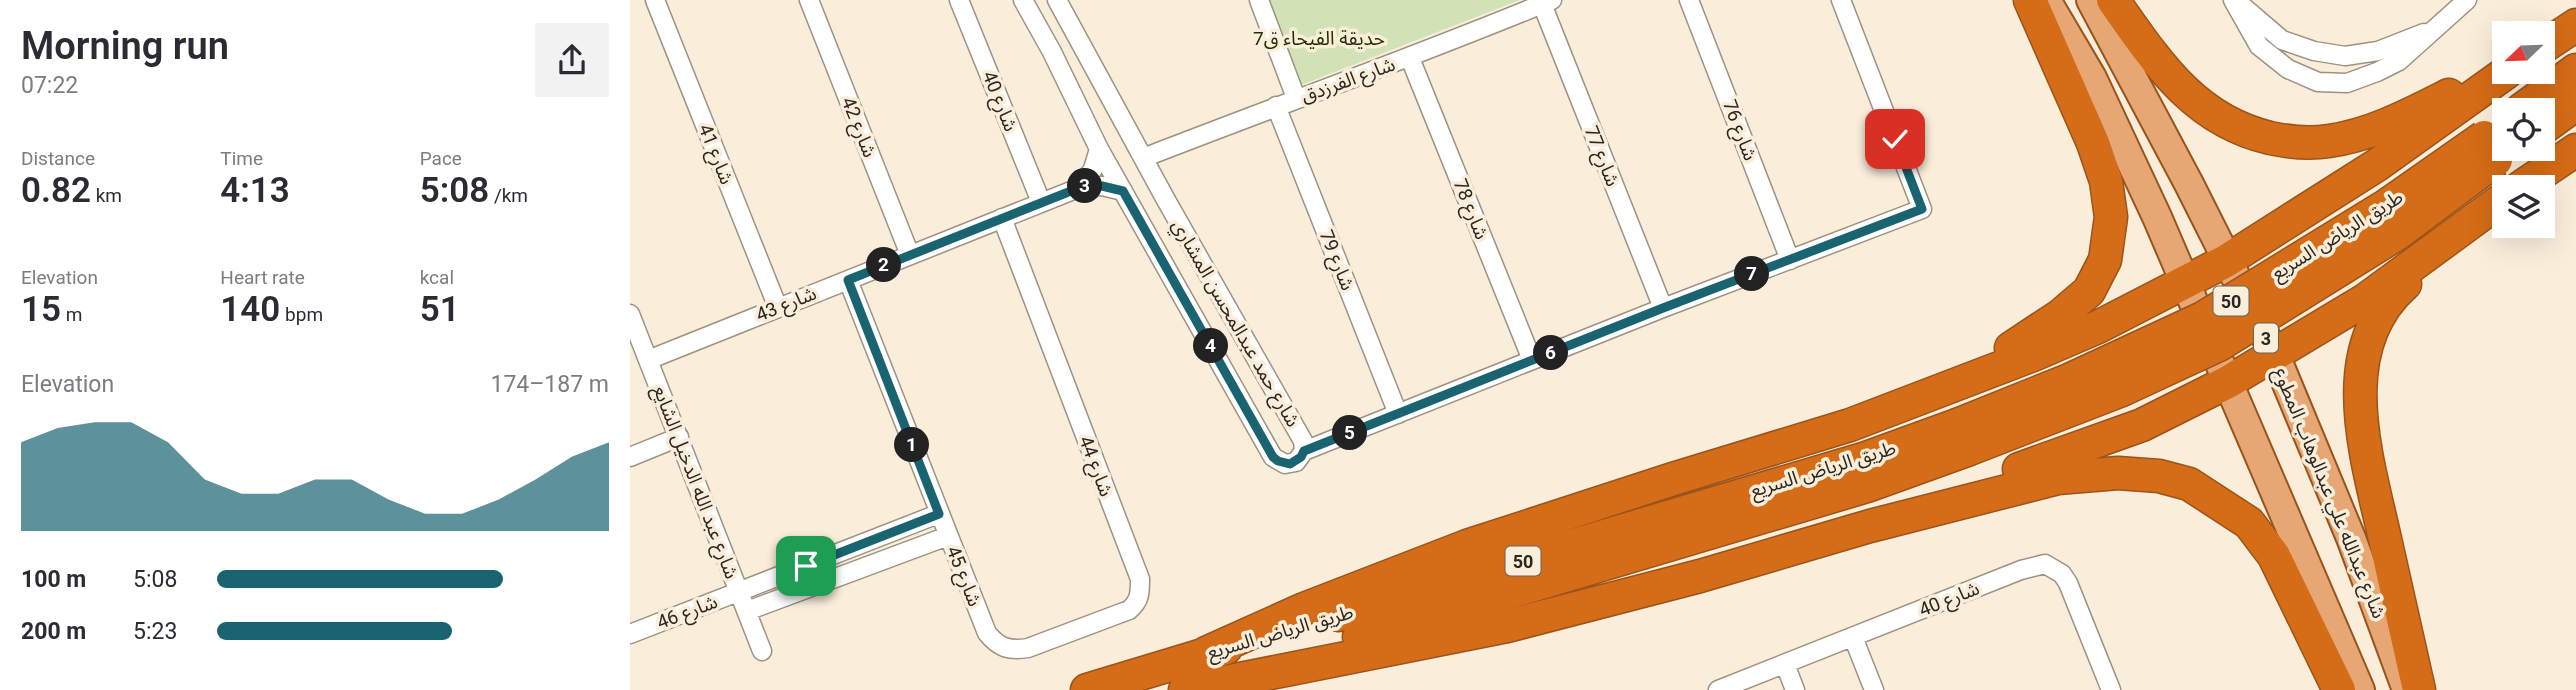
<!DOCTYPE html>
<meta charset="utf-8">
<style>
body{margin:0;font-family:Roboto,"Noto Sans Arabic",sans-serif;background:#f2f2f3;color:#2b2b33;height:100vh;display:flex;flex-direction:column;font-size:26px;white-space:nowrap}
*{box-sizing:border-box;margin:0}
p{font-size:23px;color:#7c7c81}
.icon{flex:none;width:38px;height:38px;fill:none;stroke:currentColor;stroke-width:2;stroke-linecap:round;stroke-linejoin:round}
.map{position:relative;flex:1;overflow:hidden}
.details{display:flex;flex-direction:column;background:#fff;width:630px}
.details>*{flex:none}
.needle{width:46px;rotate:247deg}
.tools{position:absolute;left:1862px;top:21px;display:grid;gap:14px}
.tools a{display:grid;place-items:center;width:63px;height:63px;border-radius:0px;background:#fff;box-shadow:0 7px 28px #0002;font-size:35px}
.pin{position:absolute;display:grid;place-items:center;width:60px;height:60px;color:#fff;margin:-30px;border-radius:14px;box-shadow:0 4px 10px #0006}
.km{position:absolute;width:35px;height:35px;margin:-18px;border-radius:50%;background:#222;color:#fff;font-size:19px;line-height:35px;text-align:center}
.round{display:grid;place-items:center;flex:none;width:74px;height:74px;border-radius:0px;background:#f2f2f3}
.head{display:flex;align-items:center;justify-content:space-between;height:119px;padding:0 21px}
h1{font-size:38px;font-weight:600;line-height:52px}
.stats{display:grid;grid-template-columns:repeat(3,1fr);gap:10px;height:119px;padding:7px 21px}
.stats div{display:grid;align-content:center}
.stats b{font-size:35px;font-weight:600}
.stats small{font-size:19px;font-weight:400}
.stats p{font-size:19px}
.chart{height:196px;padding:14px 21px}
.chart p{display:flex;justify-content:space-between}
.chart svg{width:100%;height:126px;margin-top:7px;fill:#1a6371;opacity:.7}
ul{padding:0 21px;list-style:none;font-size:23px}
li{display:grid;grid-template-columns:112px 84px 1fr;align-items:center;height:52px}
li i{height:18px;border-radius:9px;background:#1a6371}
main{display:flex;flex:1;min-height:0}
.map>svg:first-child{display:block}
.green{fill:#d1e3b6}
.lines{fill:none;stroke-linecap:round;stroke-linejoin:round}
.street-casing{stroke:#9e9382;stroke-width:21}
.primary-casing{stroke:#9a541a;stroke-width:32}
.highway-casing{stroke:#9a541a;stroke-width:35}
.street{stroke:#fff;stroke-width:18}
.primary{stroke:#e6a774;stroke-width:28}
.highway{stroke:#d56c17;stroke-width:32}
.highway-bridge-casing{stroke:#9a541a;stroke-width:35;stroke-linecap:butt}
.highway-bridge{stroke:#d56c17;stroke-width:32}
.route-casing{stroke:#fff;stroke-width:14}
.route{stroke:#1a6371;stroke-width:9}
.labels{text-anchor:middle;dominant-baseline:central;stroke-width:7;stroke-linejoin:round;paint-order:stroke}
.shield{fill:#faeedb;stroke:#696358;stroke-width:2}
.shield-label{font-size:18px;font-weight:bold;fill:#2b2720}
.park-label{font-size:19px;fill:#213000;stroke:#faeedb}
.street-label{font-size:19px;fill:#2b2720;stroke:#faeedb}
</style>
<main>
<section class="details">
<div class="head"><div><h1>Morning run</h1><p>07:22</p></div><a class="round"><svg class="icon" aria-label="share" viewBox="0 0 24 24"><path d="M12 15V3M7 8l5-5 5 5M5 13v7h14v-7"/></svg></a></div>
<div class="stats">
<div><p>Distance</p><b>0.82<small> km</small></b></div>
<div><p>Time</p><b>4:13</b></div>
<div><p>Pace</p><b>5:08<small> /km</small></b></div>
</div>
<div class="stats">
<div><p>Elevation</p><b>15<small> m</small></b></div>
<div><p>Heart rate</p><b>140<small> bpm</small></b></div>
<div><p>kcal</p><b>51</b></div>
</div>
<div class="chart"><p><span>Elevation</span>174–187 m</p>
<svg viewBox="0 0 160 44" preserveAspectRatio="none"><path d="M0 44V13L10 8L20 6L30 6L40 13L50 26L60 31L70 31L80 26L90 26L100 33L110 38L120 38L130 33L140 26L150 18L160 13V44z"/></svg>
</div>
<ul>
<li><b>100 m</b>5:08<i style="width:73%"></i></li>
<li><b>200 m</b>5:23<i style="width:60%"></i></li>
</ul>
</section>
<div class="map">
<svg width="1946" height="690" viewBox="0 0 1946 690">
<rect width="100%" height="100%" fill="#faeedb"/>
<path class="green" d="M636 0H890L666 87Z"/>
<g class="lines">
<defs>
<path id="street" d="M25 0 148 308
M179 0 280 255
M329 0 411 202
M393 0 422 52 469 149 643 457 655 464 666 462 674 451 673 441 536 200 427 0
M629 0 666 98
M1059 0 1160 260
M1603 0 1629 46 1658 69 1688 82 1717 83 1747 72 1769 61 1837 0
M912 4 1033 308
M1610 4 1652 40 1684 51 1715 56 1748 51 1794 33
M780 58 902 360
M646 106 768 414
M513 158C649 105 787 56 922 0
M451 187 463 169 469 149
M218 280 357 633C369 648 379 651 398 648L499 610C510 601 510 593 510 579L372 218
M0 314 132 651
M18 360 451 187 472 186 493 191
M674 451 1033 308 1292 209 1211 0
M0 457 49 437
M117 611 318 536
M0 634 308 514
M1223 637 1244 690
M1155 664 1165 690
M1088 690 1391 570 1415 564 1432 574 1438 583 1481 690"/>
<path id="primary" d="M1416 0 1462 78 1527 217 1730 690
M1461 0 1559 184 1645 355 1721 538 1777 690"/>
<path id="highway" d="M1483 0C1526 61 1563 120 1640 138 1659 142 1680 144 1699 141 1742 135 1781 114 1819 95
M1913 47 1946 25
M1891 110 1946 70
M1913 128 1946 104
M1891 187 1946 150
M1775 284C1701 349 1737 458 1755 539 1766 590 1778 640 1789 690
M1381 348 1431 315 1459 291 1475 260 1481 217 1476 181 1463 143 1400 0
M1389 469 1512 425 1598 382 1735 300 1874 198
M709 615 1236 458 1327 425
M729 637 1237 486 1337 450
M576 653 674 609 837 546 1043 479 1220 425 1403 355 1468 327 1596 261 1747 165 1877 72
M457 690 596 648
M555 690 877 626 1070 576 1240 526 1428 478 1488 473 1529 476 1559 484 1619 523 1644 556 1709 690"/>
</defs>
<use href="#street" class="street-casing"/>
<use href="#primary" class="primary-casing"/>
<use href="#highway" class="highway-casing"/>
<use href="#street" class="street"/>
<use href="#primary" class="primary"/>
<use href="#highway" class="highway"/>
<defs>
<path id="highway-bridge" d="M1327 425 1439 380 1573 318 1754 207 1854 137
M1337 450 1492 390 1589 345 1767 234 1866 160"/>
</defs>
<use href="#highway-bridge" class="highway-bridge-casing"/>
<use href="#highway-bridge" class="highway-bridge"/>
</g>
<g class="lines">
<defs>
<path id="route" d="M176 566 309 514 218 280 451 187 472 186 493 191 643 457 648 461 660 464 671 457 674 451 1033 308 1292 209 1265 139"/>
</defs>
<use href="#route" class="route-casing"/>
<use href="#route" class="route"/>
</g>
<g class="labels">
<g class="shield">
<rect x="1583.5" y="286.5" width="35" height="29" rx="5"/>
<rect x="1624" y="323.5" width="24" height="29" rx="5"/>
<rect x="875.5" y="546.5" width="35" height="29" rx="5"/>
</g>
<g class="shield-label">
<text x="1601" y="301">50</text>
<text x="1636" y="338">3</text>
<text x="893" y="561">50</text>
</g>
<g class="park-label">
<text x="689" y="38">حديقة الفيحاء ق7</text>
</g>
<g class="street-label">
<text transform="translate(718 80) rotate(-20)">شارع الفرزدق</text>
<text transform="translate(370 101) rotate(68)">شارع 40</text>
<text transform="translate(229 127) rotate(68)">شارع 42</text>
<text transform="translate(1110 130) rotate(69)">شارع 76</text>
<text transform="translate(86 154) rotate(68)">شارع 41</text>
<text transform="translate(972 156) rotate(68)">شارع 77</text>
<text transform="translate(841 209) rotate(68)">شارع 78</text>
<text transform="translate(1707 235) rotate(-32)">طريق الرياض السريع</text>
<text transform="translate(707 260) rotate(68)">شارع 79</text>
<text transform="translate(156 304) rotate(-22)">شارع 43</text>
<text transform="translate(606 323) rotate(60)">شارع حمد عبدالمحسن المشاري</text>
<text transform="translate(466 466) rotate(69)">شارع 44</text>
<text transform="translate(1193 469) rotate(-17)">طريق الرياض السريع</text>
<text transform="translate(66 482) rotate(69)">شارع عبد الله الدخيل الشايع</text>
<text transform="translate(1700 493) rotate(68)">شارع عبدالله علي عبدالوهاب المطوع</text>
<text transform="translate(334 576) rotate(68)">شارع 45</text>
<text transform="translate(1319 599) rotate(-22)">شارع 40</text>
<text transform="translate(57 612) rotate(-21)">شارع 46</text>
<text transform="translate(650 632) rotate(-16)">طريق الرياض السريع</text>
</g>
</g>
</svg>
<div class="tools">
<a><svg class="needle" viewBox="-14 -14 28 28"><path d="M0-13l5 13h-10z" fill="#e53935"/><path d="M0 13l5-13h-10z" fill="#7c7c81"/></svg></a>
<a><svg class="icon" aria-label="locate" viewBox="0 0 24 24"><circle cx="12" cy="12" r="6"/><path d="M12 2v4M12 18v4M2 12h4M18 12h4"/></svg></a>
<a><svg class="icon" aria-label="layers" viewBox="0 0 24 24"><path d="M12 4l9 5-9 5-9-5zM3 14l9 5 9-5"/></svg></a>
</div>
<div class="pin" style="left:176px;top:566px;background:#1e9e55"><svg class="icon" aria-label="arrive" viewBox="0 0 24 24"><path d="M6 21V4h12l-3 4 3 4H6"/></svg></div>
<div class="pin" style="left:1265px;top:139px;background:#d93025"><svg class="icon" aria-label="check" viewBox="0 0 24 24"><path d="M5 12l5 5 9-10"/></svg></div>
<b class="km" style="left:282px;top:445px">1</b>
<b class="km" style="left:254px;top:265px">2</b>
<b class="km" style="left:455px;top:186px">3</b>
<b class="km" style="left:581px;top:346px">4</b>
<b class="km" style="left:720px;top:433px">5</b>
<b class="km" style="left:921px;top:353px">6</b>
<b class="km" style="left:1122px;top:274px">7</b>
</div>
</main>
